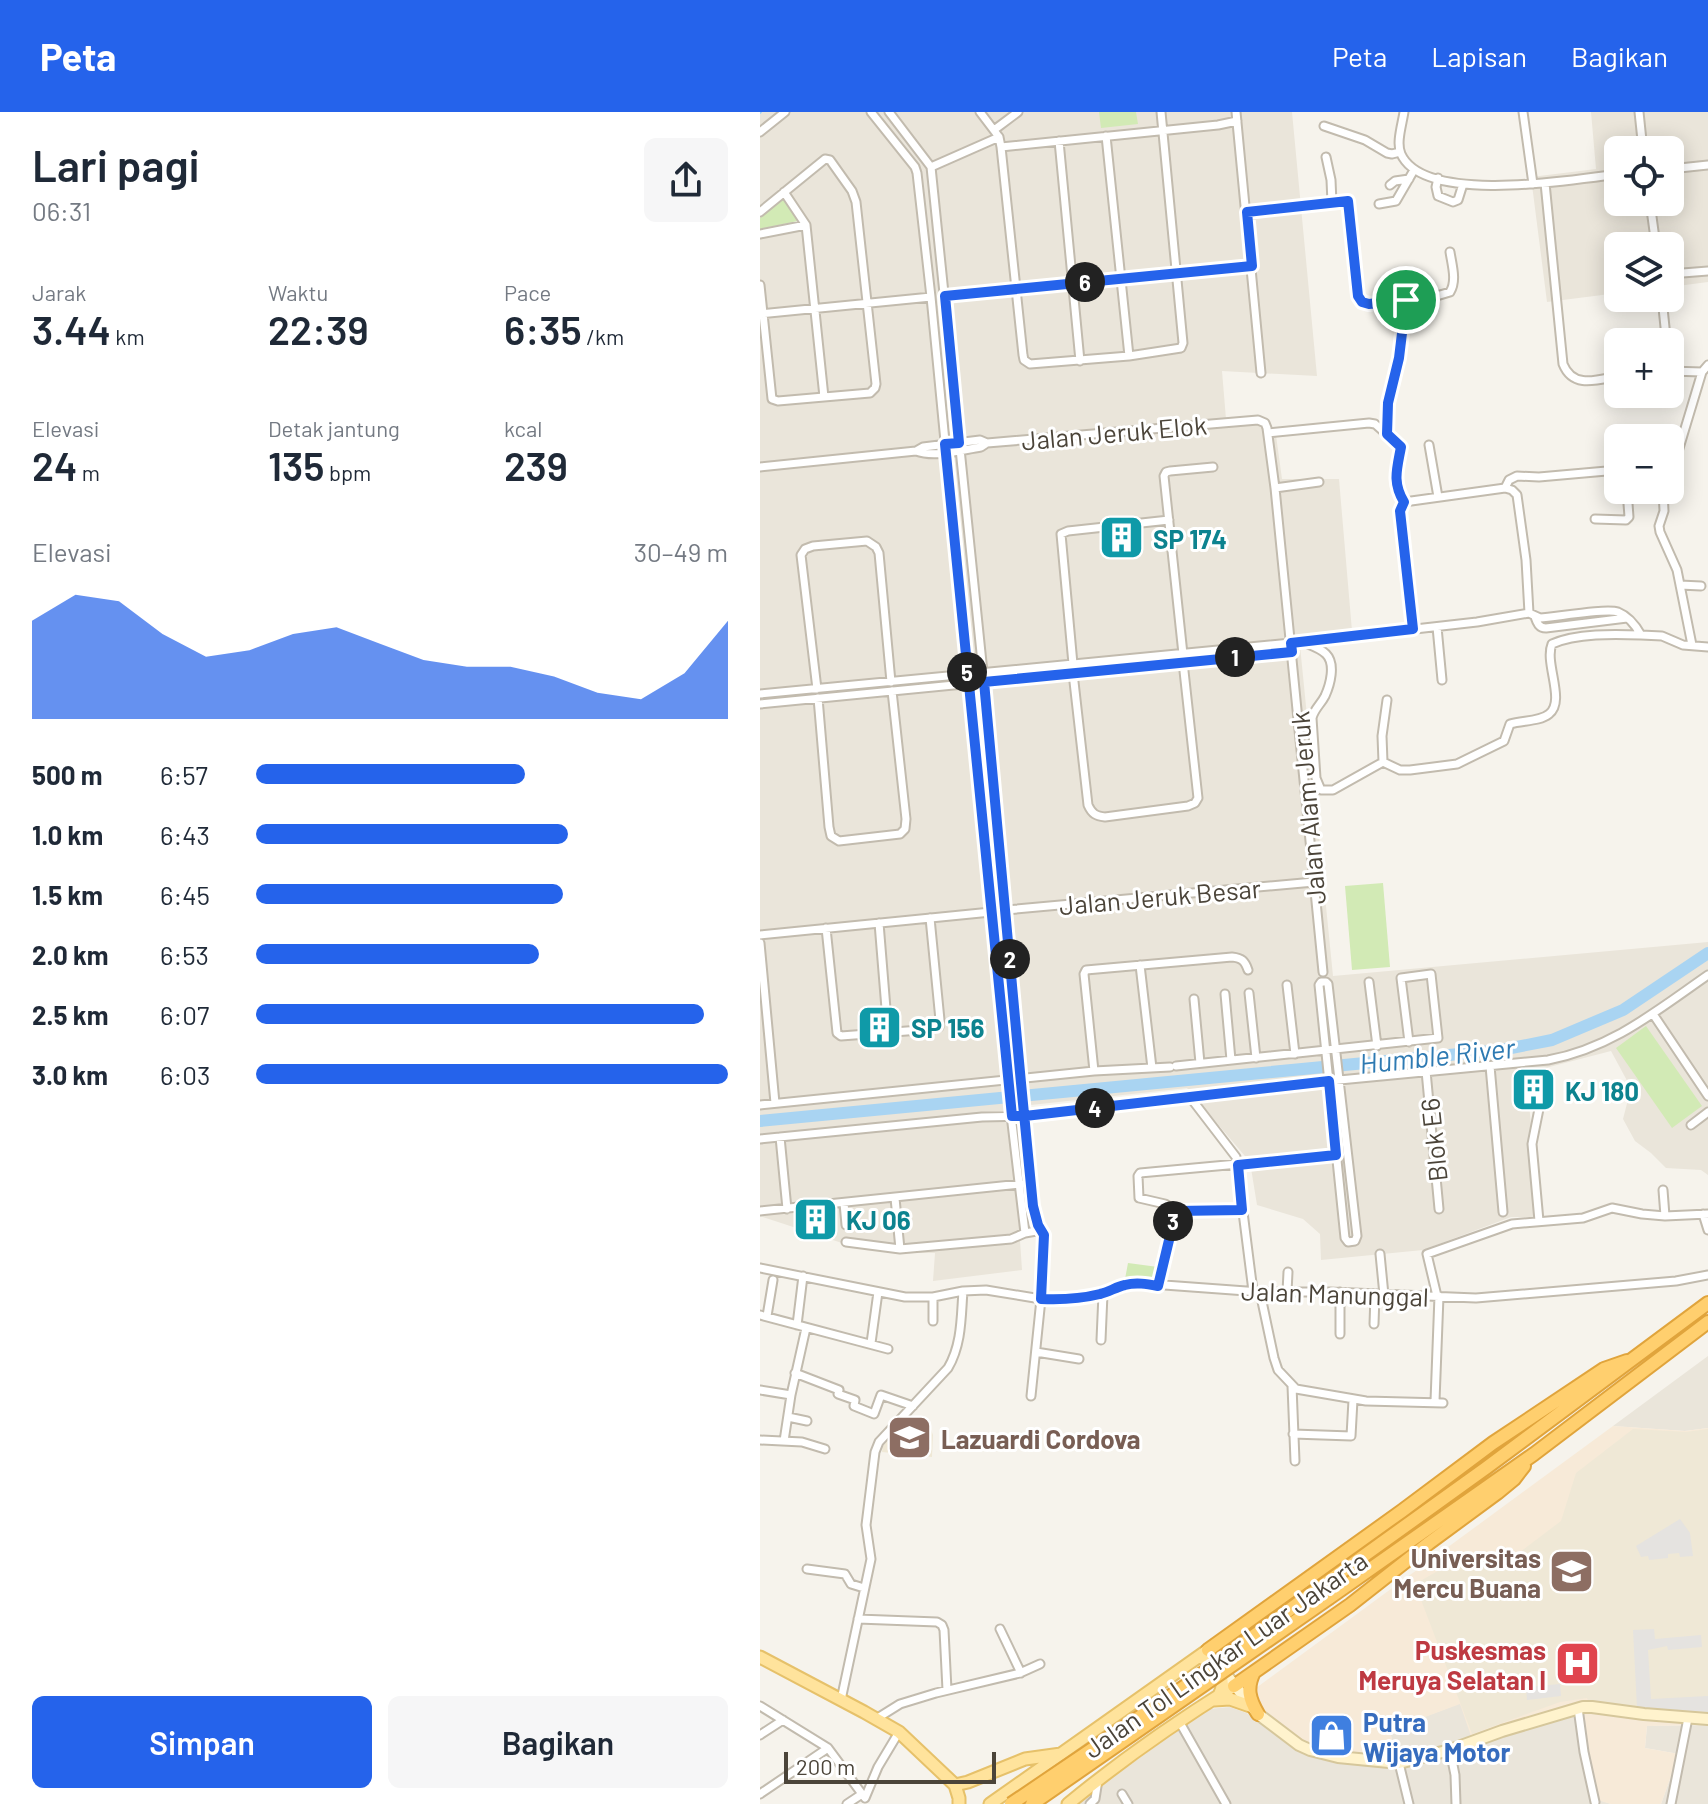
<!DOCTYPE html>
<html lang="id">
<meta charset="utf-8">
<style>
body{margin:0;font-family:Barlow,sans-serif;background:#f6f6f7;color:#1f2937;height:100vh;display:flex;flex-direction:column;font-size:30px;white-space:nowrap}
*{box-sizing:border-box;margin:0}
p{font-size:26px;color:#747a83}
.icon{flex:none;width:44px;height:44px;fill:none;stroke:currentColor;stroke-width:2;stroke-linecap:round;stroke-linejoin:round}
.map{position:relative;flex:1;overflow:hidden}
.drawer{display:flex;flex-direction:column;background:#fff;width:760px}
.drawer>*{flex:none}
.buttons{position:absolute;left:844px;top:24px;display:grid;gap:16px}
.buttons a{display:grid;place-items:center;width:80px;height:80px;border-radius:12px;background:#fff;box-shadow:0 4px 20px #0003;font-size:40px}
.scale{position:absolute;left:24px;bottom:20px;width:212px;box-sizing:border-box;padding-left:8px;border:4px solid #4b4439;border-top:0;font-size:22px;line-height:28px;white-space:nowrap;color:#4b4439;-webkit-text-stroke:6px #fff;paint-order:stroke}
.pin{position:absolute;display:grid;place-items:center;width:68px;height:68px;color:#fff;margin:-34px;border:4px solid #fff;border-radius:50%;box-shadow:0 2px 8px #0007}
.km{position:absolute;width:40px;height:40px;margin:-20px;border-radius:50%;background:#222;color:#fff;font-size:22px;line-height:40px;text-align:center}
.round{display:grid;place-items:center;flex:none;width:84px;height:84px;border-radius:12px;background:#f6f6f7}
.head{display:flex;align-items:center;justify-content:space-between;height:136px;padding:0 32px}
h1{font-size:44px;font-weight:600;line-height:60px}
.metrics{display:grid;grid-template-columns:repeat(3,1fr);gap:12px;height:136px;padding:8px 32px}
.metrics div{display:grid;align-content:center}
.metrics b{font-size:40px;font-weight:600}
.metrics small{font-size:22px;font-weight:400}
.metrics p{font-size:22px}
.chart{height:224px;padding:16px 32px}
.chart p{display:flex;justify-content:space-between}
.chart svg{width:100%;height:144px;margin-top:8px;fill:#2563eb;opacity:.7}
.primary-button{display:flex;gap:16px;margin-top:auto;padding:16px 32px}
.primary-button a{flex:1;height:92px;border-radius:12px;background:#2563eb;color:#fff;font-size:32px;font-weight:600;line-height:92px;text-align:center}
.primary-button a+a{background:#f6f6f7;color:#1f2937}
ul{padding:0 32px;list-style:none;font-size:26px}
li{display:grid;grid-template-columns:128px 96px 1fr;align-items:center;height:60px}
li i{height:20px;border-radius:10px;background:#2563eb}
header{display:flex;align-items:center;gap:48px;box-sizing:border-box;height:112px;padding:0 40px;background:#2563eb;color:#fff}
header strong{font-size:38px}
nav{display:flex;gap:44px;margin-inline-start:auto;font-size:28px}
main{display:flex;flex:1;min-height:0}
.map>svg:first-child{display:block}
.residential{fill:#eae5da;fill-rule:evenodd}
.commercial{fill:#f7ead8}
.education{fill:#efe8d6}
.green{fill:#d2eab5}
.parking{fill:#e5e3e0}
.lines{fill:none;stroke-linecap:round;stroke-linejoin:round}
.stream{stroke:#a9d4f2;stroke-width:2}
.river{stroke:#a9d4f2;stroke-width:12}
.street-casing{stroke:#c2bbae;stroke-width:11}
.secondary-casing{stroke:#d6c79b;stroke-width:14}
.primary-casing{stroke:#e6c16a;stroke-width:15}
.highway-casing{stroke:#e0a43c;stroke-width:16}
.street{stroke:#fff;stroke-width:7}
.secondary{stroke:#fff3cd;stroke-width:10}
.primary{stroke:#ffe39c;stroke-width:11}
.highway{stroke:#ffcf6e;stroke-width:12}
.highway-bridge-casing{stroke:#e0a43c;stroke-width:16;stroke-linecap:butt}
.highway-bridge{stroke:#ffcf6e;stroke-width:12}
.route-casing{stroke:#fff;stroke-width:16}
.route{stroke:#2563eb;stroke-width:10}
.labels{text-anchor:middle;dominant-baseline:central;stroke-width:6;stroke-linejoin:round;paint-order:stroke}
.street-label{font-size:26px;fill:#4b4439;stroke:#fff}
.culture-label{font-size:26px;font-weight:bold;fill:#0d838f;stroke:#fff;text-anchor:start}
.education-label{font-size:26px;font-weight:bold;fill:#785e54;stroke:#fff;text-anchor:start}
.health-label{font-size:26px;font-weight:bold;fill:#be3a42;stroke:#fff;text-anchor:end}
.shop-label{font-size:26px;font-weight:bold;fill:#366cbe;stroke:#fff;text-anchor:start}
.water-label{font-size:28px;font-style:italic;fill:#2e7ab2;stroke:#fff}
</style>
<header>
<strong>Peta</strong>
<nav><a>Peta</a><a>Lapisan</a><a>Bagikan</a></nav>
</header>
<main>
<section class="drawer">
<div class="head"><div><h1>Lari pagi</h1><p>06:31</p></div><a class="round"><svg class="icon" aria-label="share" viewBox="0 0 24 24"><path d="M12 15V3M7 8l5-5 5 5M5 13v7h14v-7"/></svg></a></div>
<div class="metrics">
<div><p>Jarak</p><b>3.44<small> km</small></b></div>
<div><p>Waktu</p><b>22:39</b></div>
<div><p>Pace</p><b>6:35<small> /km</small></b></div>
</div>
<div class="metrics">
<div><p>Elevasi</p><b>24<small> m</small></b></div>
<div><p>Detak jantung</p><b>135<small> bpm</small></b></div>
<div><p>kcal</p><b>239</b></div>
</div>
<div class="chart"><p><span>Elevasi</span>30–49 m</p>
<svg viewBox="0 0 160 44" preserveAspectRatio="none"><path d="M0 44V14L10 6L20 8L30 18L40 25L50 23L60 18L70 16L80 21L90 26L100 28L110 28L120 31L130 36L140 38L150 30L160 14V44z"/></svg>
</div>
<ul>
<li><b>500 m</b>6:57<i style="width:57%"></i></li>
<li><b>1.0 km</b>6:43<i style="width:66%"></i></li>
<li><b>1.5 km</b>6:45<i style="width:65%"></i></li>
<li><b>2.0 km</b>6:53<i style="width:60%"></i></li>
<li><b>2.5 km</b>6:07<i style="width:95%"></i></li>
<li><b>3.0 km</b>6:03<i style="width:100%"></i></li>
</ul>
<div class="primary-button"><a>Simpan</a><a>Bagikan</a></div>
</section>
<div class="map">
<svg width="948" height="1692" viewBox="0 0 948 1692">
<rect width="100%" height="100%" fill="#f6f3ec"/>
<path class="residential" d="M0 0H532L557 264 462 259 466 307 515 316 522 367H579L592 519 539 524 573 864 948 830V1063L941 1058 906 1056 891 1041 875 1029 863 1007 871 976 851 939 766 961 780 1105H751L663 1138 561 1148 560 1122 543 1107 497 1093 490 1050 427 976 271 993 277 1098 258 1099 262 1158 173 1169 175 1141H148L85 1132 0 1104Z
M831 0H948V170L910 175V134H858V181L787 190 771 65 836 57ZM858 38H910V90H858Z
M948 1244V1316L925 1319 853 1314Z
M701 1591 712 1624 819 1593 837 1687 851 1692H315L448 1597 470 1595 637 1656 630 1618Z
M948 1613V1692H901L919 1642 885 1636 887 1614Z"/>
<path class="commercial" d="M853 1314 925 1319 948 1316V1613L887 1614 885 1636 919 1642 901 1692H851L837 1688 826 1649 819 1594 711 1624 700 1592 630 1618 637 1657 544 1631 496 1604 470 1595Z"/>
<path class="education" d="M147 1309 169 1312 173 1323 172 1345 122 1340 123 1329Z
M873 1317 926 1320 948 1317V1600L893 1598 829 1591 827 1586 800 1590 712 1622 655 1472 697 1448 756 1443 801 1409 816 1361Z"/>
<path class="green" d="M339 0H376L378 12 341 16Z
M25 85 42 108 0 117V106Z
M623 771 630 855 592 858 585 774Z
M886 914 942 994 912 1016 856 936Z
M368 1151 398 1155 395 1172 365 1167Z"/>
<path class="parking" d="M920 1407 930 1421 933 1444 920 1445 919 1441 908 1442V1446L889 1448 888 1444 881 1445 876 1434Z
M894 1517 895 1527 941 1523 942 1535 908 1538 907 1534 888 1538 891 1587 948 1584V1600L877 1596 873 1518Z
M800 1572 801 1584 767 1588 766 1575Z"/>
<g class="lines">
<path class="stream" d="M0 1 1 0"/>
<path class="river" d="M0 1009 741 938 792 928 863 898 948 841"/>
<defs>
<path id="street" d="M111 0 155 55 157 61 171 185 247 969 265 1121
M129 0 171 55 224 570 273 1094 278 1113 284 1123 281 1187 271 1284
M220 0 239 25 241 35 263 243 264 248 270 252 369 244 421 236 423 231 401 0
M476 0 501 261
M644 0C642 13 636 31 641 42 664 93 813 68 858 62
M763 0 773 72
M879 0 883 38
M564 14 605 28 627 41 632 42 640 40
M234 18 258 0
M0 20 25 0
M346 24 369 244
M299 29 320 249
M241 35 458 13 477 9
M566 45 571 68 572 91
M171 55 239 25
M910 57 948 53
M678 66 676 75 678 84 693 90 698 88 703 72
M785 71 803 252C813 277 837 268 858 264
M630 73 635 69 649 67
M24 80 46 113 64 285
M890 90 896 134
M619 92 636 89 654 58
M0 100 65 47 70 48 92 79 96 90 116 272 115 276 110 281 18 289 12 287 0 173
M487 100 588 89 598 184 602 190 609 192 680 183 690 180C697 169 692 153 690 140
M0 122 46 113
M910 162 948 159
M185 184 492 154
M902 186 906 225
M0 202 171 185
M910 259 942 260
M508 321 609 311 615 312 641 335C637 357 632 369 644 390
M627 322 628 291 639 246 646 188
M669 333 678 385
M156 339 163 335 220 328 227 331
M910 350 917 343 942 260 948 253
M0 355 156 339C175 346 201 338 221 335L227 331 498 308 505 311 507 316 515 376 563 860
M515 376 559 370
M745 376 749 368 757 364 779 365 858 358
M903 378 904 399 899 414 900 420 917 458 932 533
M835 407 866 408 869 405 867 378
M920 473 941 474
M775 505C777 511 779 516 786 516L867 506
M677 515 682 568
M653 517 640 399 644 390 745 376 752 378 757 383 766 448 769 501
M543 530C550 533 560 536 566 542 576 552 570 573 565 584 561 592 554 597 552 606L556 666 561 678H573L623 650 640 658H650L697 652 744 629 750 612C762 608 779 610 789 602 806 589 784 551 792 532 816 521 855 522 881 523
M423 542 404 364 406 360 410 359 453 355
M313 552 301 422 308 419 409 408
M313 561 328 693C332 702 336 704 345 705L428 694 435 691 438 686 423 550
M57 577 41 443 45 437 53 434 107 429 116 435 119 441 131 570
M0 582 531 531 717 510 769 501 780 506C796 505 846 496 858 500 868 504 876 514 881 523L902 524 923 533 948 535
M58 586 69 715 71 724 79 729 140 722 145 717 146 707 132 579
M0 592 532 540
M623 650 622 624 627 588
M246 798 554 770
M119 811 128 921
M66 816 77 921 81 924 173 917 179 915 180 908 170 806
M0 823 231 800
M0 831 15 991
M380 853 392 956
M561 870H566L568 872 597 1124 595 1129 588 1130 585 1126 559 873Z
M609 870 617 934
M527 873 535 942
M489 881 496 946
M465 882 471 948
M434 887 440 951
M893 902 948 984
M416 954 678 926 671 862 641 866 649 930
M730 954 743 1100
M334 959 324 862 326 858 472 845C482 846 485 849 488 858
M666 959 679 1097
M430 985 476 1045 493 1179
M0 993 334 959 410 955
M931 1013 948 1000
M20 1025 27 1097
M0 1027 222 1005 265 1004 569 969 788 948C852 936 896 899 948 863
M903 1078 905 1104
M135 1086 140 1137
M84 1091 86 1113
M0 1099 261 1072
M416 1099 405 1092 379 1086 378 1064 380 1061 576 1043
M943 1102 948 1118
M779 1109 772 1032 779 997
M86 1130 140 1137 251 1127 265 1121 282 1118
M620 1142 624 1183
M0 1156 145 1185H173L203 1179 226 1178 281 1187 309 1188 343 1182 366 1173 377 1171 500 1180H570L716 1186 916 1169 948 1163
M398 1174 416 1099 482 1098
M500 1180 514 1246 518 1258 536 1277 606 1289 683 1291
M527 1180 528 1160
M580 1180V1222
M677 1184 667 1142 752 1112 823 1106 852 1096 882 1102 905 1104 948 1102
M173 1185V1209
M0 1203 128 1237
M7 1204 13 1168
M614 1212 615 1183
M37 1213 43 1164
M341 1228 343 1182
M111 1231 118 1180
M276 1240 319 1247
M35 1261 79 1278 78 1282 95 1288 94 1294 114 1302 121 1283 153 1294
M532 1274 535 1349
M0 1278 31 1283 46 1216
M675 1289 679 1184
M28 1305 47 1309
M533 1322 591 1324 593 1288
M0 1328 42 1330 65 1337
M24 1329 31 1283
M47 1457 85 1462 91 1472 104 1476
M98 1507 177 1510 182 1513 184 1518 187 1578
M240 1517 261 1561
M81 1588 111 1447 106 1413 115 1340 119 1330 188 1256C202 1232 201 1205 203 1179
M0 1594 68 1636 105 1686 118 1655 139 1620
M818 1596 824 1640 835 1690
M116 1607 140 1592 176 1581 260 1561 280 1552
M419 1609 466 1692
M0 1623 23 1608
M690 1638 695 1663 696 1692
M639 1651 649 1692
M0 1682 68 1636
M362 1682 368 1692
M87 1692 102 1682
M330 1692 335 1687 338 1668
M911 1692 928 1606"/>
<path id="secondary" d="M459 1554 498 1602 539 1633 550 1638 578 1645 639 1651 690 1638 742 1619 823 1595H832L884 1602 948 1607"/>
<path id="primary" d="M0 1545 104 1600 139 1620 195 1673 199 1686V1692
M438 1545 448 1547C459 1561 468 1568 458 1585
M454 1588 470 1587 490 1594
M195 1673 208 1670 265 1647 301 1642
M230 1692 448 1538
M308 1692C360 1649 416 1610 474 1574"/>
<path id="highway" d="M559 1476 726 1356 948 1191
M569 1486 774 1342 948 1210
M448 1538 642 1399 733 1331 844 1257 867 1249
M494 1560C486 1576 489 1587 498 1602
M474 1574 590 1493 669 1431 737 1381 754 1367 764 1354"/>
</defs>
<use href="#street" class="street-casing"/>
<use href="#secondary" class="secondary-casing"/>
<use href="#primary" class="primary-casing"/>
<use href="#highway" class="highway-casing"/>
<use href="#street" class="street"/>
<use href="#secondary" class="secondary"/>
<use href="#primary" class="primary"/>
<use href="#highway" class="highway"/>
<defs>
<path id="highway-bridge" d="M251 1692 427 1573 559 1476
M272 1692 569 1486"/>
</defs>
<use href="#highway-bridge" class="highway-bridge-casing"/>
<use href="#highway-bridge" class="highway-bridge"/>
</g>
<g class="lines">
<defs>
<path id="route" d="M646 188 639 246 628 291 627 322 641 335C637 357 632 370 644 390L640 399 653 517 531 531 532 540 224 570 261 971 273 1094 278 1113 284 1123 281 1187C302 1188 320 1187 340 1182 349 1180 356 1175 365 1173 376 1170 387 1172 398 1174L416 1099 482 1098 478 1053 576 1043 569 969 265 1004H252L185 332 199 331 185 184 492 154 487 100 588 89 598 184 602 190 609 192 646 188"/>
</defs>
<use href="#route" class="route-casing"/>
<use href="#route" class="route"/>
</g>
<defs>
<symbol id="building-square" viewBox="-11 -11 22 22"><rect x="-9" y="-9" width="18" height="18" rx="4" fill="#0f9aa8" stroke="#fff"/><path d="M-4-6H4V6H1V3H-1V6H-4ZM-2.5-4.3h1.7v1.8h-1.7ZM.8-4.3h1.7v1.8H.8ZM-2.5-1h1.7V.8h-1.7ZM.8-1h1.7V.8H.8Z" fill="#fff"/></symbol>
<symbol id="school-square" viewBox="-11 -11 22 22"><rect x="-9" y="-9" width="18" height="18" rx="4" fill="#8d6e63" stroke="#fff"/><path d="M0-5L7-2L0 1L-7-2ZM-4 1L0 2.5L4 1V4Q0 6-4 4Z" fill="#fff"/></symbol>
<symbol id="university-square" viewBox="-11 -11 22 22"><rect x="-9" y="-9" width="18" height="18" rx="4" fill="#8d6e63" stroke="#fff"/><path d="M0-5L7-2L0 1L-7-2ZM-4 1L0 2.5L4 1V4Q0 6-4 4Z" fill="#fff"/></symbol>
<symbol id="hospital-square" viewBox="-11 -11 22 22"><rect x="-9" y="-9" width="18" height="18" rx="4" fill="#e0444e" stroke="#fff"/><path d="M-5-5h3v3.5h4V-5h3V5h-3V1.5h-4V5h-3Z" fill="#fff"/></symbol>
<symbol id="shop-square" viewBox="-11 -11 22 22"><rect x="-9" y="-9" width="18" height="18" rx="4" fill="#3f7fe0" stroke="#fff"/><path d="M-5-2.5h2.3a2.7 3.5 0 0 1 5.4 0H5L5.5 6h-11ZM-1.5-2.5h3a1.5 2.3 0 0 0-3 0Z" fill="#fff"/></symbol>
</defs>
<g fill-rule="evenodd">
<use href="#building-square" x="336" y="400" width="51" height="51"/>
<use href="#building-square" x="94" y="890" width="51" height="51"/>
<use href="#building-square" x="748" y="952" width="51" height="51"/>
<use href="#building-square" x="30" y="1082" width="51" height="51"/>
<use href="#school-square" x="124" y="1300" width="51" height="51"/>
<use href="#university-square" x="786" y="1434" width="51" height="51"/>
<use href="#hospital-square" x="792" y="1526" width="51" height="51"/>
<use href="#shop-square" x="546" y="1598" width="51" height="51"/>
</g>
<g class="labels">
<g class="street-label">
<text transform="translate(354 320) rotate(-5)">Jalan Jeruk Elok</text>
<text transform="translate(547 696) rotate(-95)">Jalan Alam Jeruk</text>
<text transform="translate(400 784) rotate(-5)">Jalan Jeruk Besar</text>
<text transform="translate(673 1028) rotate(-96)">Blok E6</text>
<text transform="translate(575 1181) rotate(2)">Jalan Manunggal</text>
<text transform="translate(465 1542) rotate(-35)">Jalan Tol Lingkar Luar Jakarta</text>
</g>
<g class="culture-label">
<text x="393" y="426">SP 174</text>
<text x="151" y="915">SP 156</text>
<text x="805" y="978">KJ 180</text>
<text x="86" y="1107">KJ 06</text>
</g>
<g class="education-label">
<text x="181" y="1326">Lazuardi Cordova</text>
<text x="781" y="1445" text-anchor="end">Universitas<tspan x="781" dy="30">Mercu Buana</tspan></text>
</g>
<g class="health-label">
<text x="786" y="1537">Puskesmas<tspan x="786" dy="30">Meruya Selatan I</tspan></text>
</g>
<g class="shop-label">
<text x="603" y="1609">Putra<tspan x="603" dy="30">Wijaya Motor</tspan></text>
</g>
<g class="water-label">
<text transform="translate(677 943) rotate(-6)">Humble River</text>
</g>
</g>
</svg>
<div class="buttons">
<a><svg class="icon" aria-label="locate" viewBox="0 0 24 24"><circle cx="12" cy="12" r="6"/><path d="M12 2v4M12 18v4M2 12h4M18 12h4"/></svg></a>
<a><svg class="icon" aria-label="layers" viewBox="0 0 24 24"><path d="M12 4l9 5-9 5-9-5zM3 14l9 5 9-5"/></svg></a>
<a>+</a>
<a>−</a>
</div>
<div class="scale">200 m</div>
<div class="pin" style="left:646px;top:188px;background:#1e9e55"><svg class="icon" aria-label="arrive" viewBox="0 0 24 24"><path d="M6 21V4h12l-3 4 3 4H6"/></svg></div>
<b class="km" style="left:475px;top:545px">1</b>
<b class="km" style="left:250px;top:847px">2</b>
<b class="km" style="left:413px;top:1109px">3</b>
<b class="km" style="left:335px;top:996px">4</b>
<b class="km" style="left:207px;top:560px">5</b>
<b class="km" style="left:325px;top:170px">6</b>
</div>
</main>
